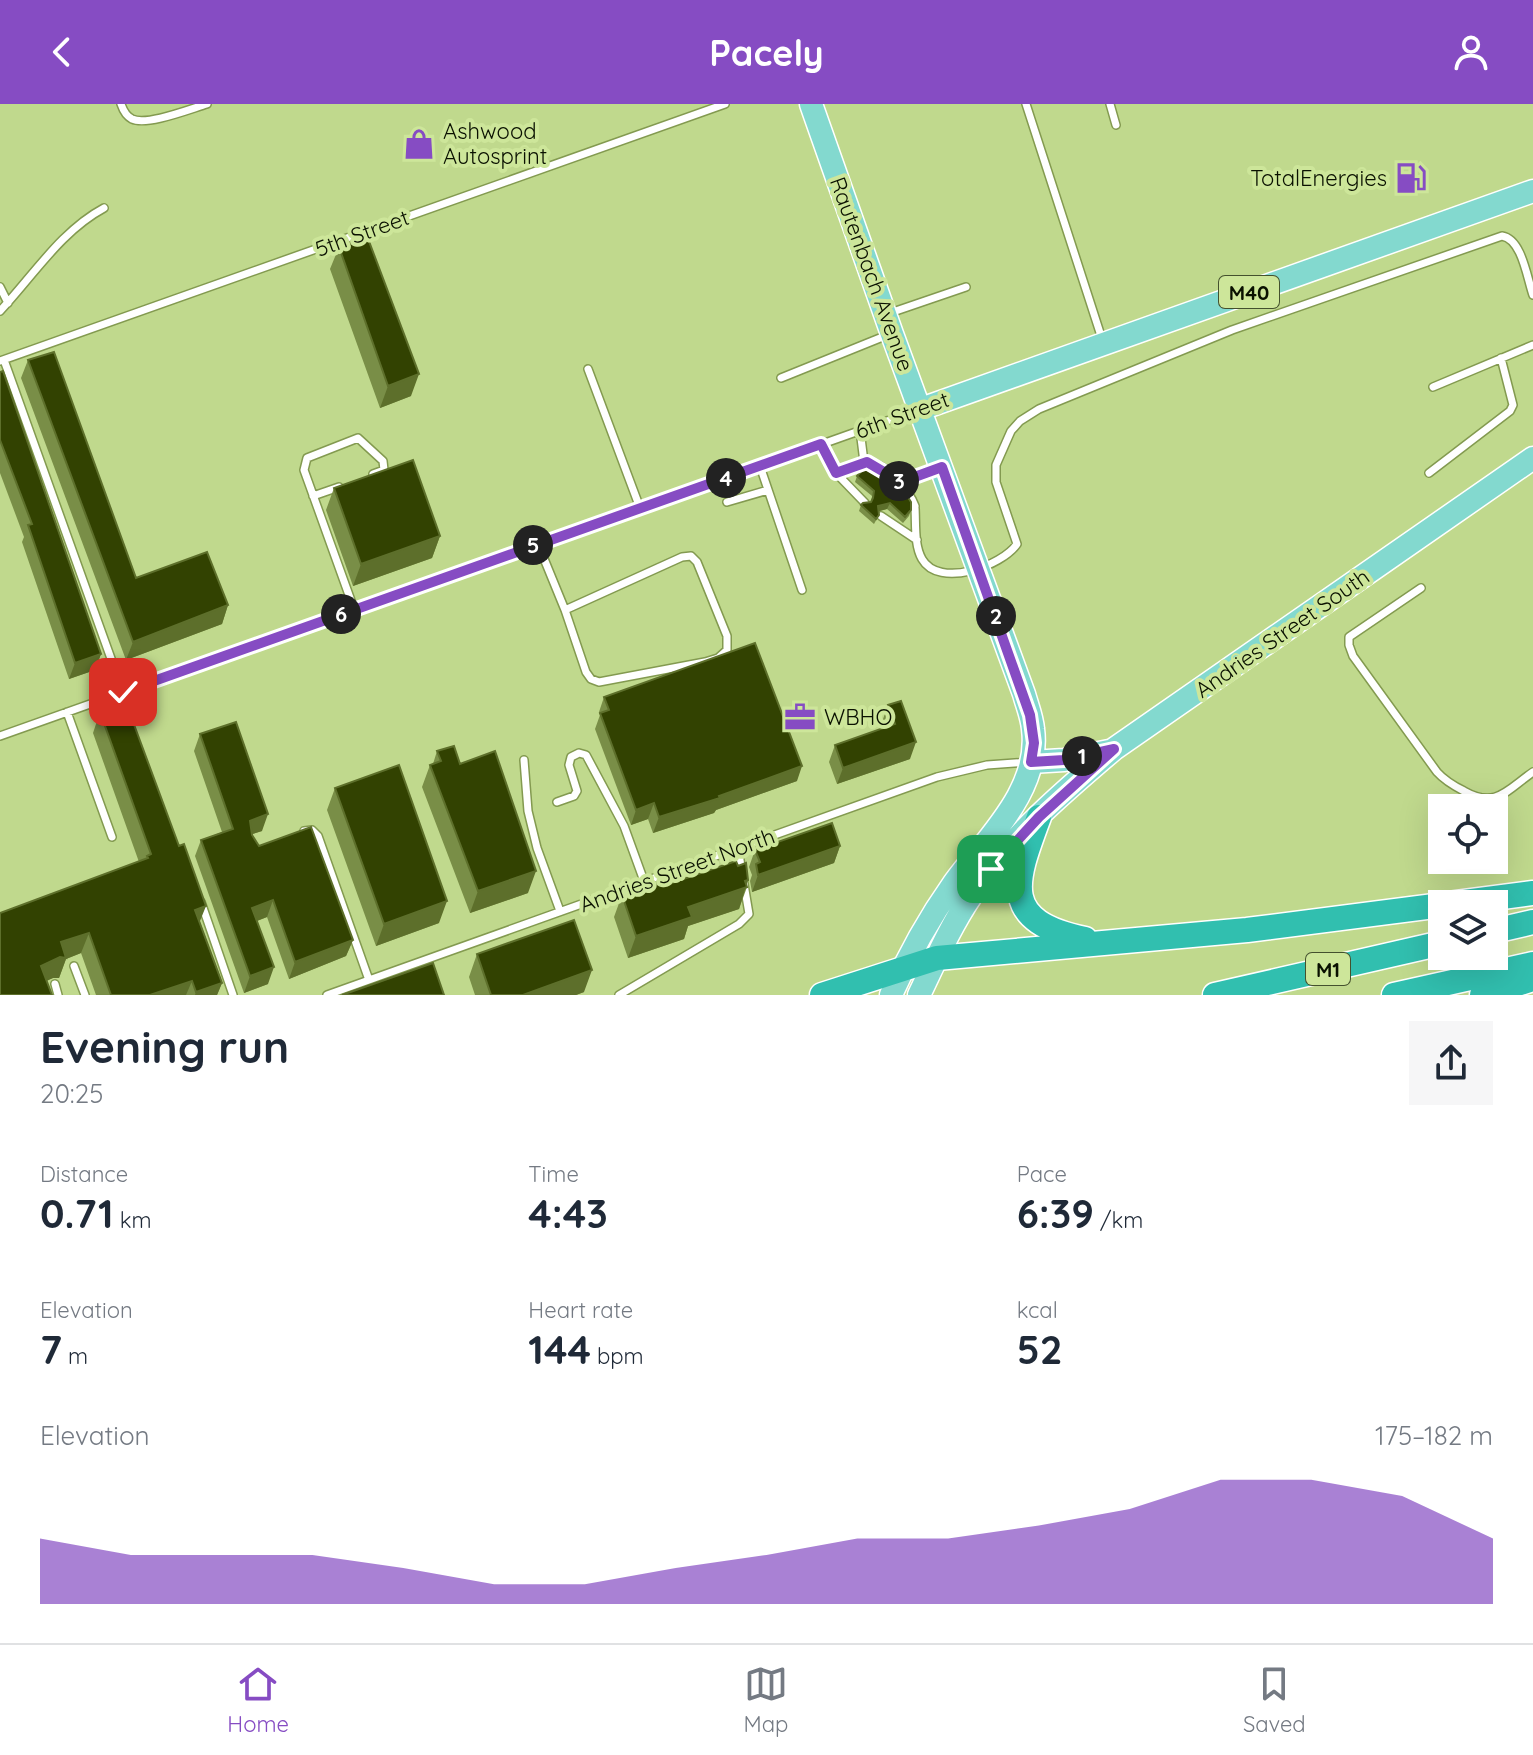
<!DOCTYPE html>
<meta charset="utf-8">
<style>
body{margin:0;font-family:Quicksand,sans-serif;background:#f6f6f7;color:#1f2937;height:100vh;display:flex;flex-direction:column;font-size:30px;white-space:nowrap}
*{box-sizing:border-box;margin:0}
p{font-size:26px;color:#747a83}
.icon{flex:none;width:44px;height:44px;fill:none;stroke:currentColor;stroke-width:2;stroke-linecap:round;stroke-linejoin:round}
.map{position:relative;height:891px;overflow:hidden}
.side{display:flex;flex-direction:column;background:#fff;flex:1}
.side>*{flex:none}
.buttons{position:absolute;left:1428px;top:690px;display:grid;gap:16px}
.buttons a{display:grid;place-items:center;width:80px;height:80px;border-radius:0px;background:#fff;box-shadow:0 8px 32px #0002;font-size:40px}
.pin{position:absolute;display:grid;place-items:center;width:68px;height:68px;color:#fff;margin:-34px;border-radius:16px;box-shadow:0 4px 12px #0006}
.km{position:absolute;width:40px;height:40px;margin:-20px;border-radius:50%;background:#222;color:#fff;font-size:22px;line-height:40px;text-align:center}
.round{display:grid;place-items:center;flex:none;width:84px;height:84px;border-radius:0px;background:#f6f6f7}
.headline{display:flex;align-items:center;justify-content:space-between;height:136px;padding:0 40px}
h1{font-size:44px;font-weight:700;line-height:60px}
.stats{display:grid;grid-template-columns:repeat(3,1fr);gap:12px;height:136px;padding:8px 40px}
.stats div{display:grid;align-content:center}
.stats b{font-size:40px;font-weight:700}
.stats small{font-size:22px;font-weight:400}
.stats p{font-size:22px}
.chart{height:224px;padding:16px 40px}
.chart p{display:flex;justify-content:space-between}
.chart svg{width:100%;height:144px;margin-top:8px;fill:#864cc3;opacity:.7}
header{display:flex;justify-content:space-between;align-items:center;height:104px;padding:0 40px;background:#864cc3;color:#fff;font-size:36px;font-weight:700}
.dock{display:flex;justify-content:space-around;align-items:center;height:112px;border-top:2px solid #e0e1e3;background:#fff;font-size:22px;color:#747a83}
.dock a{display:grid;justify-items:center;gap:4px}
.dock .on{color:#864cc3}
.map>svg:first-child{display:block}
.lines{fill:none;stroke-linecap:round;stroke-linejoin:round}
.lane-casing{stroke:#839a50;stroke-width:10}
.primary-casing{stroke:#fff;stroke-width:25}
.highway-casing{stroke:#fff;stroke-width:27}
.lane{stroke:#fff;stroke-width:7}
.primary{stroke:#83d9cf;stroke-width:22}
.highway{stroke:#31bfaf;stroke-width:24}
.wall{fill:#798e47}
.shaded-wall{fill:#5d6f2b}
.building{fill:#324201;stroke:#5d6f2b;stroke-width:2}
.route-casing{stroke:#fff;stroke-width:16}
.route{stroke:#864cc3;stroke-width:10}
.labels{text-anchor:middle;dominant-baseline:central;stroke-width:8;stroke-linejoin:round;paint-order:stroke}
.shield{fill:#cde69a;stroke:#44512e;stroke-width:2}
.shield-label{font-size:20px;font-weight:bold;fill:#0a1100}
.poi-label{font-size:22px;fill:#0a1100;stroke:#cde69a;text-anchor:start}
.street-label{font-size:22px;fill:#0a1100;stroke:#cde69a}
</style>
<header><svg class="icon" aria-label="back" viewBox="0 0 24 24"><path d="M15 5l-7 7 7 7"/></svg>Pacely<svg class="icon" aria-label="person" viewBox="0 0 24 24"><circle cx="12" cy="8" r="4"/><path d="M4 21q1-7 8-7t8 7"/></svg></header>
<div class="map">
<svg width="1533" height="891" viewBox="0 0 1533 891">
<rect width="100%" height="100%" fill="#c0d98d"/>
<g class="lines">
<defs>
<path id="lane" d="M121 0C123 6 126 12 132 15 147 22 190 5 207 0
M1026 0 1103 238
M1110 0 1116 21
M0 183 8 199
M0 207C33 172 61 127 104 104
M887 210 966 183
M4 256 123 588
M0 257 725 0
M588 265 640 404
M781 274 890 230
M1433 283 1533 241
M860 326 864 358
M821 340 836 369 865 399
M760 362 802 486
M836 369C845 366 858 358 867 358 886 359 909 386 915 402
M1429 369 1510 307 1513 301 1501 254
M901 378 936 365
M313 392 339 383
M727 398 768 386
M915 404C916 420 914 441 922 455 939 485 1002 462 1017 440L996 378V361L1011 327 1020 317 1039 305 1232 226 1502 132C1522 135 1527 174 1533 191
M881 412 917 436
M538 440 565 506 682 453 691 452 697 458 727 532V546L718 554 705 558 599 578 591 575 586 568 565 506
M1421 484 1349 533V541L1353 552 1437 668C1445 677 1454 682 1464 687 1496 705 1507 686 1533 668
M354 505 304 366 307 354 358 334 383 357 384 366 373 370
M67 608 112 733
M0 632 918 306
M524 656 528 707 537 744 560 807
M557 698 574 692 577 687 569 661 571 653 579 649 586 651 624 722 644 777
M304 727 312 726 318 732 369 876
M201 798 233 891
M74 862 85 891
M55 880 58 891
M327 891 937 673 987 661 1029 658
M619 891 739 820 749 810 738 744"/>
<path id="primary" d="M811 0 892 230 1024 590C1027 601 1032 613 1033 625 1041 686 986 735 954 779 930 813 908 852 891 891
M921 305 1533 87
M1031 658 1064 656 1109 647
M919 891C935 858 950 823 971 792 1008 735 1062 689 1114 645L1533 354"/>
<path id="highway" d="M1039 713C1014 780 1000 817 1085 835
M1449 800 1533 789
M1494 827 1533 818
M822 891 937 854 1247 826 1442 801
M1215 891 1442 839
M1394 891 1533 860
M1482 891 1533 875"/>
</defs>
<use href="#lane" class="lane-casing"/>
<use href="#primary" class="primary-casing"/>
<use href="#highway" class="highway-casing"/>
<use href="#lane" class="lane"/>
<use href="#primary" class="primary"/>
<use href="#highway" class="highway"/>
</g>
<path class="wall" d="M339 143 411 292 380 304 330 165Z
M28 256 136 474 228 501 222 520 126 556 21 274Z
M0 268 101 550 95 566 69 575 22 438 24 433 0 369Z
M857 372 911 406 909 412 903 419 887 405 879 407V411L874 420 859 407 861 401 871 398 872 392 855 378Z
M334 384 440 432 432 454 353 482 326 406Z
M604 593 797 677 716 706 714 709 653 729 648 715 631 721 595 625 600 611 599 608Z
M888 601 910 655 837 680 829 658 835 641 884 624 882 618Z
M100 608 200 818 222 879 217 891H96L81 849 66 855 59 874H53L0 891 139 758 93 629Z
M200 630 262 727 252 730 259 742 353 836 346 852 289 875 267 813 257 817 268 880 244 889 195 752 201 736 222 728 194 647Z
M437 647 460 660 528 789 470 809 422 683 430 661 433 660Z
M335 684 439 819 376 842 327 706Z
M840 742 834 759 752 788 750 777 752 771 749 763 755 746Z
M669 780 746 782 747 783 739 805 688 822 684 835 628 854 614 813 622 791Z
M477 850 584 888 576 891H475L469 873Z"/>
<path class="shaded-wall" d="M419 270 411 292 380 304 388 282Z
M890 399 887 405 876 408 878 402Z
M440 432 432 454 353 482 361 460Z
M228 501 222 520 126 556 133 538Z
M101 550 95 566 69 575 75 559Z
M916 638 910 655 837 680 843 664Z
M802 662 797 677 716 706 714 709 653 729 659 713Z
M654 699 648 715 631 721 636 706Z
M268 710 262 727 243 733 250 717Z
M840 742 834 759 752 788 758 771Z
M536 767 528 789 470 809 478 787Z
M748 776 739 805 688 822 684 835 628 854 636 832 688 803Z
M273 796 267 813 246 821 252 804Z
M447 797 439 819 376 842 384 820Z
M206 802 198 822 195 806Z
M89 829 81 849 66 855 59 874H53L34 883 41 862 61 838Z
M353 836 346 852 289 875 295 858Z
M274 863 268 880 244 889 250 872Z
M592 866 584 888 576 891H523Z
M192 877 186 891H150Z
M222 879 217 891H195L196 888Z"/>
<path class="building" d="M367 132 419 270 388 282 339 143Z
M54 248 136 474 207 448 228 501 133 538 28 256Z
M3 267 101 550 75 559 28 421 32 420 0 336V268Z
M413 356 440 432 361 460 334 384Z
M869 359 877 361 901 382 911 398V406L905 413 890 399 878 402 879 411 876 415 861 401 863 399 871 398 873 394 874 387 857 372Z
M755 539 802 662 719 692 720 694 659 713 654 699 636 706 600 609 609 606 604 593Z
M901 597 916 638 843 664 835 641 895 620 888 601Z
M126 599 179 742 184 740 206 802 195 806 222 879 196 888 192 877 150 891H111L89 829 61 838 66 854 60 853 41 862 52 891H0V809L148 754 147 752 151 750 100 608Z
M236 618 268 710 250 717 252 731 259 742 311 723 353 836 295 858 273 796 252 804 274 863 250 872 201 736 233 725 200 630Z
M454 642 460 660 495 647 536 767 478 787 430 661 441 657 437 647Z
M399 661 447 797 384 820 335 684Z
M832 719 840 742 758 771 756 760 760 758 755 746Z
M736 757 738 762 746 759 748 776 745 777 747 783 688 803 692 813 636 832 622 791 667 776 669 780Z
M574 816 592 866 523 891H491L477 850Z
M433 859 444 891H342Z"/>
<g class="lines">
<defs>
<path id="route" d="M123 588 821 340 836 369 867 358 901 378 942 363 1030 611 1034 639 1031 658 1064 656 1114 645 1039 713 991 765"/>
</defs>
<use href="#route" class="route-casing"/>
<use href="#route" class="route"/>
</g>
<defs>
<symbol id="shop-bare" viewBox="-9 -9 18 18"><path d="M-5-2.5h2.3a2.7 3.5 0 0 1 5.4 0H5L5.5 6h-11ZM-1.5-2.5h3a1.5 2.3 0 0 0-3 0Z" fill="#864cc3" stroke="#cde69a" stroke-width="2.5" paint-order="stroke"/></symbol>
<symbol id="fuel-bare" viewBox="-9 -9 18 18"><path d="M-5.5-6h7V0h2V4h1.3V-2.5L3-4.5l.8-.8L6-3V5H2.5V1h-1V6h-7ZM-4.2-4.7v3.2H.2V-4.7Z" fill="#864cc3" stroke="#cde69a" stroke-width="2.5" paint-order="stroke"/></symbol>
<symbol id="office-bare" viewBox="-9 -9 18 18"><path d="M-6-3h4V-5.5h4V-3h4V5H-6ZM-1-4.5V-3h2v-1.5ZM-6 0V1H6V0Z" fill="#864cc3" stroke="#cde69a" stroke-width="2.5" paint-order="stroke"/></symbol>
</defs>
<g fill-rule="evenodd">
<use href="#shop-bare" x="397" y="18" width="44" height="44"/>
<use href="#fuel-bare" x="1389" y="52" width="44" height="44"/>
<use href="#office-bare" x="778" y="591" width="44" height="44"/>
</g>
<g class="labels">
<g class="shield">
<rect x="1219" y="172" width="60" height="32" rx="6"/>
<rect x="1306" y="849" width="44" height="32" rx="6"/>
</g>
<g class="shield-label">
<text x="1249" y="188">M40</text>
<text x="1328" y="865">M1</text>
</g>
<g class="poi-label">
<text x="443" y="27">Ashwood<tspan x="443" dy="25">Autosprint</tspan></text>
<text x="1387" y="74" text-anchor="end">TotalEnergies</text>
<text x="824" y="613">WBHO</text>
</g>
<g class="street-label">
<text transform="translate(362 129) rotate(-20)">5th Street</text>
<text transform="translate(872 170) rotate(70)">Rautenbach Avenue</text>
<text transform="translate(902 311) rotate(-20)">6th Street</text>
<text transform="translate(1282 529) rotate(-35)">Andries Street South</text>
<text transform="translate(677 766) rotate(-20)">Andries Street North</text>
</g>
</g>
</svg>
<div class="buttons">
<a><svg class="icon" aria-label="locate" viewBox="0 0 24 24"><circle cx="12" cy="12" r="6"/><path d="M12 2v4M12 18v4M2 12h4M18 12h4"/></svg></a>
<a><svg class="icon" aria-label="layers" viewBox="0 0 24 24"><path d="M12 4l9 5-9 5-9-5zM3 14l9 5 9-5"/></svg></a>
</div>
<div class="pin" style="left:991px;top:765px;background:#1e9e55"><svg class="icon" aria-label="arrive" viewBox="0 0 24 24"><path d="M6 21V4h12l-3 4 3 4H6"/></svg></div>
<div class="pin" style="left:123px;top:588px;background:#d93025"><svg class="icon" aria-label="check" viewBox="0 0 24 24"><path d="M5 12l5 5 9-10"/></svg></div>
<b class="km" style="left:1082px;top:652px">1</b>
<b class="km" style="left:996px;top:512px">2</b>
<b class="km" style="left:899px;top:377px">3</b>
<b class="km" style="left:726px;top:374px">4</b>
<b class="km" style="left:533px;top:441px">5</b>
<b class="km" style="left:341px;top:510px">6</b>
</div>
<section class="side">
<div class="headline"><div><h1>Evening run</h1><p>20:25</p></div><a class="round"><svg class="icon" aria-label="share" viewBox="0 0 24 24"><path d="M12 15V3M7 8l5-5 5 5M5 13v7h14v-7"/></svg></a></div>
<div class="stats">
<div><p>Distance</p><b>0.71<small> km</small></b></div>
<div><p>Time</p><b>4:43</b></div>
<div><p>Pace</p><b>6:39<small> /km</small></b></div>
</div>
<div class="stats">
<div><p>Elevation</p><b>7<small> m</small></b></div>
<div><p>Heart rate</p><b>144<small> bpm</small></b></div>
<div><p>kcal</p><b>52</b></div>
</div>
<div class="chart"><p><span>Elevation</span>175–182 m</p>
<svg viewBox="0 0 160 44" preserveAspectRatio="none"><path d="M0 44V24L10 29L20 29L30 29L40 33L50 38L60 38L70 33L80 29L90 24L100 24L110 20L120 15L130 6L140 6L150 11L160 24V44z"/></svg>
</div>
</section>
<nav class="dock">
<a class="on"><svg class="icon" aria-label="home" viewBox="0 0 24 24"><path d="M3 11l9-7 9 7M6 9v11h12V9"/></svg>Home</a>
<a><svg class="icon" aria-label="map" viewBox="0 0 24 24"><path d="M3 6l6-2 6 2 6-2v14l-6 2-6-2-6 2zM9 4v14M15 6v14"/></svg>Map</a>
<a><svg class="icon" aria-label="saved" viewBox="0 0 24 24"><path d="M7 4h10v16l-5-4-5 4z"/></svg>Saved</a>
</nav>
